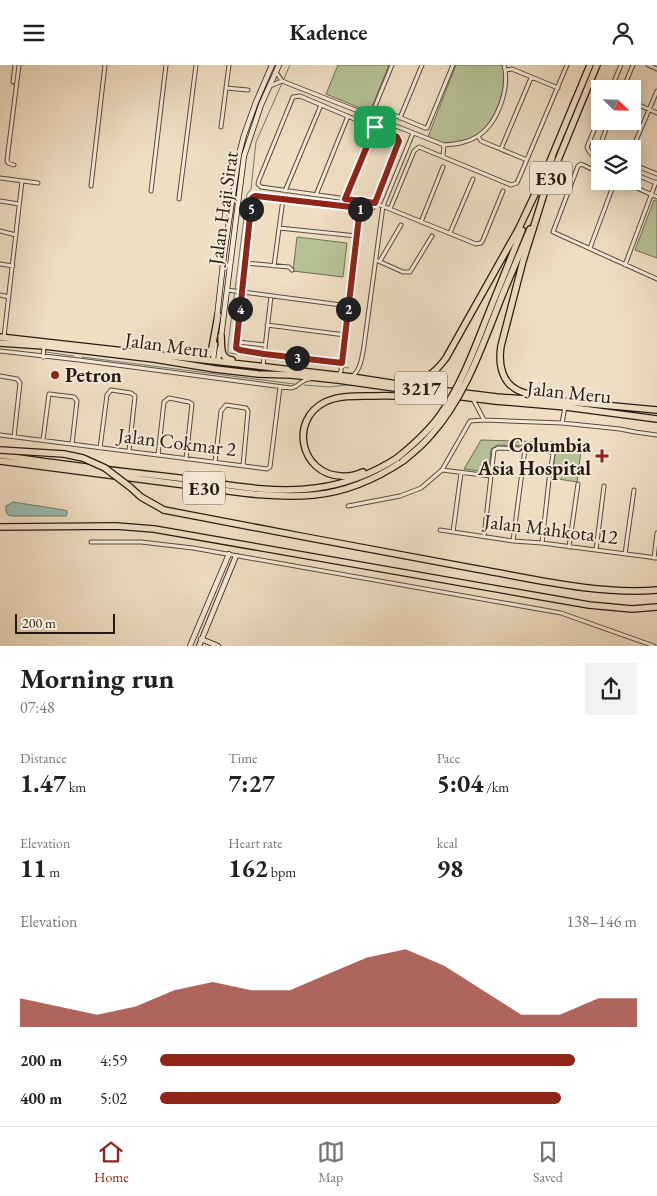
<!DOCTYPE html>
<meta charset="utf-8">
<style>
body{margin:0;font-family:"EB Garamond",serif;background:#f2f2f2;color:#222;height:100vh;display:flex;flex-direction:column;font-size:19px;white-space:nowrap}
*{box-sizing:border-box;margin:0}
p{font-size:16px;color:#767676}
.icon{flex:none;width:28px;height:28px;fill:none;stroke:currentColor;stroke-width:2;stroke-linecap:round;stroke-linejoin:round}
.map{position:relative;height:581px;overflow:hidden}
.panel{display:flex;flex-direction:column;background:#fff;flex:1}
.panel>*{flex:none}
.needle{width:32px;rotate:113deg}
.tools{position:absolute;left:591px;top:15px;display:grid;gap:10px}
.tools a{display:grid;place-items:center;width:50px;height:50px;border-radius:0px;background:#fff;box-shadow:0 2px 12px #0003;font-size:25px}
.scale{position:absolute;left:15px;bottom:12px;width:100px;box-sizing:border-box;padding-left:5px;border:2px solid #271912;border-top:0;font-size:14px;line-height:18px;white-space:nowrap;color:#271912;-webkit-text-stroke:4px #f5ead8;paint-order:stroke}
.pin{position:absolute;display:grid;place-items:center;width:42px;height:42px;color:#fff;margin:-21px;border-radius:10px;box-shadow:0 2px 8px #0006}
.km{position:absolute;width:25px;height:25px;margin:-12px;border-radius:50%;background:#222;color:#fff;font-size:14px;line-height:25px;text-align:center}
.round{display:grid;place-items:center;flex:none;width:52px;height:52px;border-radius:0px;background:#f2f2f2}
.summary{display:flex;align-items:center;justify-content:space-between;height:85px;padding:0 20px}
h1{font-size:28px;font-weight:700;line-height:38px}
.metrics{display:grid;grid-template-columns:repeat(3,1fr);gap:8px;height:85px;padding:5px 20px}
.metrics div{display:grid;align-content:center}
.metrics b{font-size:25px;font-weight:700}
.metrics small{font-size:14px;font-weight:400}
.metrics p{font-size:14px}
.chart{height:140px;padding:10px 20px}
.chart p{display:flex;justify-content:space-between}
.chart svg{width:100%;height:90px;margin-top:5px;fill:#8f2418;opacity:.7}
ul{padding:0 20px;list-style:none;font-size:16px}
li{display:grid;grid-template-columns:80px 60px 1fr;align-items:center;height:38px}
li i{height:12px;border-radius:6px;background:#8f2418}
header{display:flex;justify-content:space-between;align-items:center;height:65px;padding:0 20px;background:#fff;font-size:22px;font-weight:700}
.menu{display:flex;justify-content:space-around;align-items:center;height:70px;border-top:1px solid #e0e0e0;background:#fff;font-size:14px;color:#767676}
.menu a{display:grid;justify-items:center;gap:2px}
.menu .on{color:#8f2418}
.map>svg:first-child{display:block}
.green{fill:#b6c296;stroke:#6e6e54}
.water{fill:#9abcb1;stroke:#6c7b71}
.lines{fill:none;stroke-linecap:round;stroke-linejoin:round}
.stream{stroke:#6c7b71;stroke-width:1}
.street-casing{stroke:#594a3e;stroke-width:5}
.secondary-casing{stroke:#271912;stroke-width:6}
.highway-casing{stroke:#271912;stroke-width:8}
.street{stroke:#f5ead8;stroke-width:3}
.secondary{stroke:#f5ead8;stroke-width:4.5}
.highway{stroke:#f0dec3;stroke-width:5.5}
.highway-bridge-casing{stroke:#271912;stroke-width:8;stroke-linecap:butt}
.highway-bridge{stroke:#f0dec3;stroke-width:5.5}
.route-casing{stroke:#fff;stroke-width:10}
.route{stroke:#8f2418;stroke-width:6}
.poi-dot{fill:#8f2418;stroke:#f5ead8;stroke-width:2}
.labels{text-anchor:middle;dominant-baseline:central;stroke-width:4;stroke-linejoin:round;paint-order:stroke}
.shield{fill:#f5ead8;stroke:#65584d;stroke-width:1}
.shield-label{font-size:19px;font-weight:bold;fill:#271912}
.street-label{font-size:20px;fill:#271912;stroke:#f5ead8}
.poi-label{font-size:20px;font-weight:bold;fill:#271912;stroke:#f5ead8;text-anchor:start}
</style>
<header><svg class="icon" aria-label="menu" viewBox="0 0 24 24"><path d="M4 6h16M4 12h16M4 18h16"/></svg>Kadence<svg class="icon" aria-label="person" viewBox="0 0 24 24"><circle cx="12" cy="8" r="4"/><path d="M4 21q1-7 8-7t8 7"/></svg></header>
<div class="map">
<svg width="657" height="581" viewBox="0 0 657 581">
<rect width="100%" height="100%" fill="#f0dec3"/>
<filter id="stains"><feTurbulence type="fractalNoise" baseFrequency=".004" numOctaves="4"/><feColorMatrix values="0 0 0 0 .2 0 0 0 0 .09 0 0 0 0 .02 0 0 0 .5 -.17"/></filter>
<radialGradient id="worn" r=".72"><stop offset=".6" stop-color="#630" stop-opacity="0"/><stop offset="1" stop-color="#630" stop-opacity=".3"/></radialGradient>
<path class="green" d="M338 0H389L370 47 326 29Z
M456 0H502C507 13 504 22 500 35 494 56 479 76 454 78 449 78 444 79 439 77 435 76 431 74 428 72Z
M654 135 657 136V193L635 185Z
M297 172 347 178 343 212 293 206Z
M481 375 582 378 577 417 552 413 555 388 550 382 498 380 491 384 489 407 464 404Z"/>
<path class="water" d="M13 437 64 445 67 446V449L66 451H12L8 450 6 447V441Z"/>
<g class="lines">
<path class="stream" d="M46 287 74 291
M82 292 294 319
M258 292 229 288 228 286V280L247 129 251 124 256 77 290 0
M267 294 349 303
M304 320 329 322 347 320"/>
<defs>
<path id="street" d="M648 0 657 4
M506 5 512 4 558 23
M276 7 282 16 444 80C456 79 467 78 478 71 498 58 510 23 504 0
M13 17 15 0
M270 21 282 16
M226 23 248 25
M611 24 621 0
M623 24 633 0
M632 37 657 48
M375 42 425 63H427L453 0
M371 51 392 0
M600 51 587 82C589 89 594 91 600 94
M400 53 422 0
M221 62 229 0
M478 71 481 76 527 95
M501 84 531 13
M600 84 601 78 609 56
M632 85 657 26
M443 91 444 80
M632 99 657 109
M14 100 8 98 7 95 19 0
M600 108 581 99 578 101 553 167 657 214
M632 108 656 118
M0 113 38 118
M621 116 657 132
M91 121 105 0
M151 126 166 0
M285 126 321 40
M316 130 348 51
M346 133 375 62
M179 134 196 0
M0 136 19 139
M375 138 398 81 399 73 397 72 300 31 293 32 259 115 258 119 261 122 375 138 476 179 481 178 483 175 503 126
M390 144 414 86 419 82 511 120 517 118 567 0
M421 157 443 102
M279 163 357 171
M0 166 16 170
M450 168 473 114
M590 183 615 116
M376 195 403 207H410L432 171
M380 196 401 160
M245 198 289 202 292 205
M0 199 13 201
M625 200 656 117
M274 201 283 134
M227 225 349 241
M0 230 9 232
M267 260 345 270
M4 272 22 116
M237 277 265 280
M0 286 79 295 291 323C299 322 301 314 310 314
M43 292 44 281
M342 298 264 289 240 285 237 283 251 136 253 132 256 131 373 143
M263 301 271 231
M339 310 341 306 342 298 361 136
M0 311 17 314 20 318 14 372
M352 312C361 304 362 292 364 281L383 141 413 68
M474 336 484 355
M562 358 565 342
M0 370 267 404 270 402 280 322
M43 375 49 329 74 332 77 336 72 379
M100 383 107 330 111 325 131 328 135 331 129 386
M158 390 164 337 169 333 189 337 192 339 186 394
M215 397 221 346 226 340 246 343 248 346 243 401
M442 405 491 411
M348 441 400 431 421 423 442 405 470 356 484 355 562 358 620 364 635 367 657 370
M440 465 513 476 542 478 657 493
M453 467 461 408
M484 471 494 385 498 383 548 385 553 389 549 415 542 478
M513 476 525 384
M91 477H141L193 483 561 548 654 581
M569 482 578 419
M596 485 604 421
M625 489 634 425
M654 493 657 468"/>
<path id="secondary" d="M217 252 224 190 239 89 244 70 256 37 272 0
M221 272 244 91 261 40 279 0
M213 295 215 279
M218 296 220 283
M201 574 218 581
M190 581 229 489
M199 581 236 491"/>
<path id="highway" d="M550 96 590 0
M543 132 523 196 501 281C498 300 502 320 522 327 530 330 540 331 549 332
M542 134 597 0
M498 225 522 165
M504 226 530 164
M221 271C222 281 219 293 232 295
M0 272 258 301 352 312 423 323 497 332 570 337 657 345
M0 278 44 281 154 294 215 304 258 309 291 310 338 315 423 327 495 336 566 342 657 354
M186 288 205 290 209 289 212 283 218 250
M405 317C423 318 436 307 446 293L519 163 552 93
M0 390C62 400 125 407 188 414 230 420 274 429 316 423 346 419 372 409 397 393
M0 396C62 404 124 412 185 420 228 426 272 434 314 430 347 427 376 414 403 396
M363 407C356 410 348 412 341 411 300 409 289 355 325 337 340 330 358 331 374 331 399 330 423 332 448 334
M164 445C268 465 373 485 477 504 534 514 599 530 657 525
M0 462 116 461 154 464 589 540 632 544 657 542"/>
</defs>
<use href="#street" class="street-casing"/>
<use href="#secondary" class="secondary-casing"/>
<use href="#highway" class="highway-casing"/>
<use href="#street" class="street"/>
<use href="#secondary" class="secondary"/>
<use href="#highway" class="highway"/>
<defs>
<path id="highway-bridge" d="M0 385 64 389 83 393 105 403 130 422 141 432 164 445
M397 393C413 380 428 367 440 350 465 316 481 265 498 225
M403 396C413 388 423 380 431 370 467 330 484 275 504 226"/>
</defs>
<use href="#highway-bridge" class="highway-bridge-casing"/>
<use href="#highway-bridge" class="highway-bridge"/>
</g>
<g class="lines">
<defs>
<path id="route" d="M375 62 345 134 361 136 360 143 342 298 264 289 240 285 236 283 252 133 255 131H256L360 143 361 136 375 138 399 76 397 72 375 62"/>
</defs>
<use href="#route" class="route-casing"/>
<use href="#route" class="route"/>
</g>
<g class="poi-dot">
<circle cx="55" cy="310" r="5"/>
<path d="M599.5 383.5h5v5h5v5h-5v5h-5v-5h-5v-5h5z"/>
</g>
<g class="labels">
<g class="shield">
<rect x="530" y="96.5" width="42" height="33" rx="4"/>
<rect x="395" y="306.5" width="52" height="33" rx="4"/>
<rect x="183" y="406.5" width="42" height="33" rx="4"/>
</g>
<g class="shield-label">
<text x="551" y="113">E30</text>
<text x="421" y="323">3217</text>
<text x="204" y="423">E30</text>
</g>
<g class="street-label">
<text transform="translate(223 143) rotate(-82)">Jalan Haji Sirat</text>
<text transform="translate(167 280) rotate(8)">Jalan Meru</text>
<text transform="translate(569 327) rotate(6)">Jalan Meru</text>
<text transform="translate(177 377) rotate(7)">Jalan Cokmar 2</text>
<text transform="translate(551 464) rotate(7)">Jalan Mahkota 12</text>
</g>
<g class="poi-label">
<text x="65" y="310">Petron</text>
<text x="591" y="380" text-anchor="end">Columbia<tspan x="591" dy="23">Asia Hospital</tspan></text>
</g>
</g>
<rect width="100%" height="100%" filter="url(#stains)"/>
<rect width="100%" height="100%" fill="url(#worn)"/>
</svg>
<div class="tools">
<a><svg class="needle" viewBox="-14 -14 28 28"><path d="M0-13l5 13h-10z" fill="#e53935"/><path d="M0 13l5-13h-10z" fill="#767676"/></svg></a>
<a><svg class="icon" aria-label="layers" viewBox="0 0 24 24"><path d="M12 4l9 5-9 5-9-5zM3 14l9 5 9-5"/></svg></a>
</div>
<div class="scale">200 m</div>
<div class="pin" style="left:375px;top:62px;background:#1e9e55"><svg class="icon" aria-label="arrive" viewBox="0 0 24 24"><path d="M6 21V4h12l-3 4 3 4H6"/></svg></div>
<b class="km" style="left:360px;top:144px">1</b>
<b class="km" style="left:348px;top:244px">2</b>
<b class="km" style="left:297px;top:293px">3</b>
<b class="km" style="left:240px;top:244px">4</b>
<b class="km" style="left:251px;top:144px">5</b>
</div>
<section class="panel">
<div class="summary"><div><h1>Morning run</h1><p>07:48</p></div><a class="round"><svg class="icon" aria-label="share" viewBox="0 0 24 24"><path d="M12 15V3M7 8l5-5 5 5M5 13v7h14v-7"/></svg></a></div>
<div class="metrics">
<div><p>Distance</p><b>1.47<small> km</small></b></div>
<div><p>Time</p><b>7:27</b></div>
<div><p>Pace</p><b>5:04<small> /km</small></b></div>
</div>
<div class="metrics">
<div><p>Elevation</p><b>11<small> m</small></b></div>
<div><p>Heart rate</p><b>162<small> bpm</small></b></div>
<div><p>kcal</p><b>98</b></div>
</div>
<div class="chart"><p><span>Elevation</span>138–146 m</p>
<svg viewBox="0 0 160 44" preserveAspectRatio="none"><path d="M0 44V30L10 34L20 38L30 34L40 26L50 22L60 26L70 26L80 18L90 10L100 6L110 14L120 26L130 38L140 38L150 30L160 30V44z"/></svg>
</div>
<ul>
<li><b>200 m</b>4:59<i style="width:87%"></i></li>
<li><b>400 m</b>5:02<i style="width:84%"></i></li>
</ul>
</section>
<nav class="menu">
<a class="on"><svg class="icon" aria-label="home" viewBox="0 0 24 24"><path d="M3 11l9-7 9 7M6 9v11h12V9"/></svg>Home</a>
<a><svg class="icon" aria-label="map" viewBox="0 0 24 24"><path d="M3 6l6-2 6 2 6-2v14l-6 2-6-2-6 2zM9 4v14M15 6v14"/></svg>Map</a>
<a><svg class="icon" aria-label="saved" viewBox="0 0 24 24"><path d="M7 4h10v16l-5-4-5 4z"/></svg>Saved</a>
</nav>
